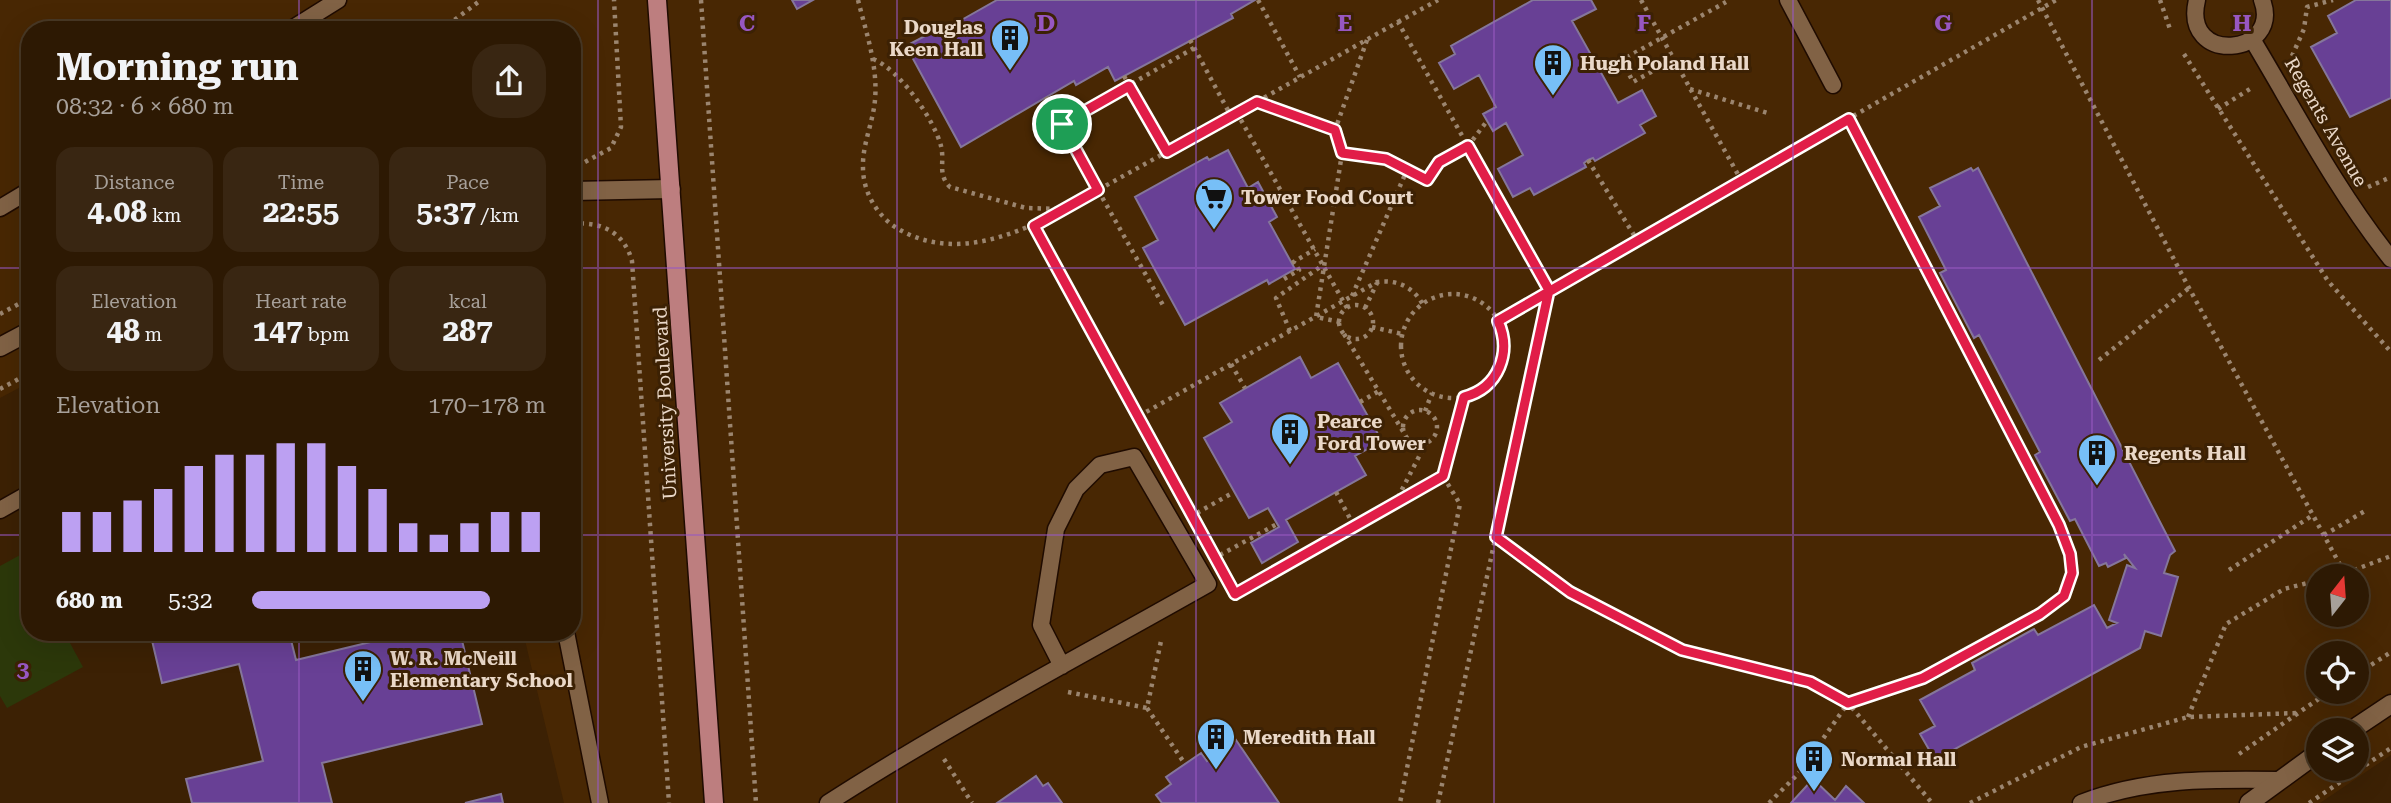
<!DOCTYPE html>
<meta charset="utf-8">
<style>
body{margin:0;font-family:"Roboto Serif",serif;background:#392612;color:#f1f3f6;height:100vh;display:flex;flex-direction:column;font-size:26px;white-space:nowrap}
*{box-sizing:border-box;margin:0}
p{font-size:23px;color:#a7a09a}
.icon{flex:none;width:38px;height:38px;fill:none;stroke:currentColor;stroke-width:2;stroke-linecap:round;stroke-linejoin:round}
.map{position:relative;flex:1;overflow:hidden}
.drawer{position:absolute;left:21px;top:21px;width:560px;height:620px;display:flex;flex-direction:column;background:#2d1903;border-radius:28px;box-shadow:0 7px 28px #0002,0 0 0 2px #483825}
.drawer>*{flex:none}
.needle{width:46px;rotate:17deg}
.tools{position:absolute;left:2306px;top:564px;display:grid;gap:14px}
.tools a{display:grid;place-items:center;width:63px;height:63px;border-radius:50%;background:#2d1903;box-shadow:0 7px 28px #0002,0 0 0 2px #483825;font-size:35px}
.pin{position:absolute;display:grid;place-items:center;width:60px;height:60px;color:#fff;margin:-30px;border:4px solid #fff;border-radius:50%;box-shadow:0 2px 7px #0007}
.round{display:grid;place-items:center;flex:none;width:74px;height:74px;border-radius:28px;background:#392612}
.overview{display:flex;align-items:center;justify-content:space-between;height:119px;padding:0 35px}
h1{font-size:38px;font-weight:700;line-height:52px}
.metrics{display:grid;grid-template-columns:repeat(3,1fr);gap:10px;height:119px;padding:7px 35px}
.metrics div{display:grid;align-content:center;border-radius:18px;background:#392612;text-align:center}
.metrics b{font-size:30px;font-weight:700}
.metrics small{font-size:19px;font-weight:400}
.metrics p{font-size:19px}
.chart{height:196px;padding:14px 35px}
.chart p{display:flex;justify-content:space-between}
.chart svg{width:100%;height:126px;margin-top:7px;stroke:#bca0f2;stroke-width:6}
ul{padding:0 35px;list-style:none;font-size:23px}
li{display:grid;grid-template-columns:112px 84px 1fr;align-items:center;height:52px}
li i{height:18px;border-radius:9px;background:#bca0f2}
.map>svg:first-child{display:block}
.built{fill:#482703;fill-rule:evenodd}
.green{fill:#2c380a}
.building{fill:#684095;stroke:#85769b;stroke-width:2}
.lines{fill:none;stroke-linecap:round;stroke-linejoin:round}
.service-casing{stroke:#1f0b00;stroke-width:19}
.minor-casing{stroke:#1f0b00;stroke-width:21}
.tertiary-casing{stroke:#1f0b00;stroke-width:21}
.primary-casing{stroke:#1f0b00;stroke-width:21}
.path{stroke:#9b856f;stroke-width:4.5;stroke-dasharray:3.5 5;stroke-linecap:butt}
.service{stroke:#816245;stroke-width:16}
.minor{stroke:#816245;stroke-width:18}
.tertiary{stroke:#816245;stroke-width:18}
.primary{stroke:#bd7e7f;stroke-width:18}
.route-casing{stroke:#fff;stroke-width:14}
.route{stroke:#e11d48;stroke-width:9}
.grid{fill:none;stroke:#9757c1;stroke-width:2;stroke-opacity:0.55}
.labels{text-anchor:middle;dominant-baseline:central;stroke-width:6;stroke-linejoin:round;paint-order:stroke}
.poi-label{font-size:19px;font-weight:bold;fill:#ead8c8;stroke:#3c2104;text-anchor:start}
.street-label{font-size:19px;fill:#ead8c8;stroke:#3c2104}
.grid-label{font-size:23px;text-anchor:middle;font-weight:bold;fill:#9757c1;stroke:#3c2104;stroke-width:6;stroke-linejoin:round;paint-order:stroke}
</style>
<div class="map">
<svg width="2391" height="803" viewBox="0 0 2391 803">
<rect width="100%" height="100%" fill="#3c2104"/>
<path class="built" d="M0 0H2391V755L2320 803H564L523 632H572V30H30V382L0 398ZM2319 576H2357V614H2319ZM2319 653H2357V691H2319ZM2319 730H2357V768H2319Z"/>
<path class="green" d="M22 554 30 569V632H64L83 667 7 708 0 696V566Z"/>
<path class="building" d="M792 0H813L797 9Z
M997 0H1255L1231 14 1233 18 1115 81 1108 67 1076 85 1074 81 961 147 906 46 940 28 942 31Z
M1533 0H1591L1596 9 1572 21 1618 103 1642 90 1656 116 1640 125 1645 133 1595 161 1593 158 1588 160 1584 163 1586 167 1534 195 1530 188 1513 197 1498 169 1523 155 1506 123 1493 131 1483 114 1496 107 1479 75 1454 89 1439 63 1455 54 1451 46Z
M2356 0H2391V98L2350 117 2311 47 2337 33 2328 16Z
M1228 150 1248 188 1258 182 1277 217 1269 222 1295 269 1269 284 1267 280 1185 325 1143 248 1158 240 1135 197 1207 157 1209 160Z
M1971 168 1973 171 1978 168 2175 551 2170 555 2164 573 2178 577 2161 636 2145 631 2140 648 1935 760 1920 734 1935 726 1920 700 1975 670 1972 663 2034 629 2038 635 2094 605 2107 628 2117 623 2109 620 2127 565 2135 568 2124 554 2126 558 2108 567 2106 563 2099 566 2075 519 2070 521 2035 455 2040 452 1979 335 1974 338 1940 273 1946 270 1919 217 1940 206 1930 188Z
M1300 357 1311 378 1338 363 1382 441 1355 456 1366 475 1286 520 1298 542 1262 563 1251 543 1279 527 1268 508 1249 518 1204 438 1232 422 1220 403Z
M150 632H289L296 660 412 632H460L482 724 322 763 332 803H192L186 779 263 761 239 664 162 683Z
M1236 740 1279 803H1162L1156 795 1171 784 1166 777 1201 753 1207 761Z
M1036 776 1043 786 1048 783 1062 803H997Z
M1813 779 1835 800 1846 786 1864 803H1791Z
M501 794 503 803H465Z"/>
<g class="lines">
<defs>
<path id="service" d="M1788 0 1833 85
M2197 0C2181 66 2283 56 2262 0
M290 30 338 0
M2252 39C2297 114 2336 190 2391 259
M0 208 30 190
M0 510 30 493
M566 632 600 803
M828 803C951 724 1081 656 1208 584L1134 457 1100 465 1076 489 1056 529 1041 625 1062 666
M2081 803C2145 778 2212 779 2279 780"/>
<path id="minor" d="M572 191 671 189
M0 347 30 331"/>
<path id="tertiary" d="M2352 730 2391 704
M2249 803 2319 752"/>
<path id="primary" d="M657 0 714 803"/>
</defs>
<use href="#service" class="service-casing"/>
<use href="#minor" class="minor-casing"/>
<use href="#tertiary" class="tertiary-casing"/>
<use href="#primary" class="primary-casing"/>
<path class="path" d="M701 0 756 803
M858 0C866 32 878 66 875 100 873 123 862 145 863 168 863 191 876 214 895 227 962 269 1039 224 1098 190L1164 307
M1258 0 1300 77
M1641 0 1741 180
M2038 0 2189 288 2345 574
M2160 0 2171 32
M1398 22 1438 0
M441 30 481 0
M1190 40 1231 116
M1194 48 1061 124 1098 190 1237 113
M2184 54 2328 281 2391 352
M2292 56 2304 29 2307 7 2333 0
M873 59C899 69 934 119 941 146 945 162 937 174 950 187L1026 208 1063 209
M1622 60 1633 82 1673 60
M1602 62 1622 60 1726 2
M1124 76 1167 152
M1690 89 1771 114
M1046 97 1061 124
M1258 102 1335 130
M2218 109 2253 87
M1342 153 1386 159 1427 180 1439 162 1468 146 1487 121
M1588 160 1637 240
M585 162 611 148 621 127 614 0
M2368 187 2391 177
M572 224C601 221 624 232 632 261L669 803
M1034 226 1150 436
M1292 263 1315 249
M1284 279 1299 270 1294 262
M1401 346a52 52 0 1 1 104 0a52 52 0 1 1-104 0Z
M1352 296 1407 170
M1339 322a17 17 0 1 1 34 0a17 17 0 1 1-34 0Z
M1347 308 1237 113 1398 22 1549 290 1498 321
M1365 308 1377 283
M0 314 30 298
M1340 322 1316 317 1341 160 1335 130 1367 40
M1372 327 1402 334
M1290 331 1276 298 1323 265
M1344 334 1404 433
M2099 360 2189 288
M1231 364 1245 388
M0 389 30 373
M1360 402 1379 391
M1403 427a17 17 0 1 1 34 0a17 17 0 1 1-34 0Z
M1425 411 1432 393
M1139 416 1377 282C1396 279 1414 287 1423 305
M1443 476 1464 397
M1336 492 1355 528
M1394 505 1426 443
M1197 513 1234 492
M2324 535 2365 511
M1496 537 1570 592 1682 650 1810 682 1848 703 1932 803
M1220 555 1277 524
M2229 570 2313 515
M2338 576 2391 556
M1229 597 1443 476 1460 504 1400 803
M2357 674 2391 652
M1068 692 1147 708 1161 641
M1147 708 1185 764
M2188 717 2226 624 2284 589 2319 580
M2239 754 2330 691
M944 759 972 803
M1438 803 1549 290 2056 0
M1769 803 1799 773 1848 703 1923 679 2040 614 2064 596 2072 573 2070 554 2059 525 1849 119
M1970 803 2081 747 2188 717 2297 713
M2309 803 2391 748"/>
<use href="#service" class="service"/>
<use href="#minor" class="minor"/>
<use href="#tertiary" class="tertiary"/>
<use href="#primary" class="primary"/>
</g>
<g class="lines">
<defs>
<path id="route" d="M1062 124 1098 190 1034 226 1235 594 1443 476 1464 397C1499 388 1512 352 1498 321L1849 119 2059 525 2070 554 2072 573 2064 596 2040 614 1923 678 1848 703 1810 682 1682 650 1570 592 1496 537 1549 290 1468 146 1439 162 1427 180 1386 159 1342 153 1335 130 1257 102 1167 152 1129 86 1062 124"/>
</defs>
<use href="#route" class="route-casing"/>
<use href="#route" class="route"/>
</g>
<path class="grid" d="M299 0V30M598 0V803M897 0V803M1196 0V803M1494 0V803M1793 0V803M2092 0V803M0 268H30M572 268H2391M0 535H30M572 535H2391M299 632V803"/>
<defs>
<symbol id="building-pin" viewBox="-11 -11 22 30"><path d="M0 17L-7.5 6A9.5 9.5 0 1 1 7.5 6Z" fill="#77bff7" stroke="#3c2104"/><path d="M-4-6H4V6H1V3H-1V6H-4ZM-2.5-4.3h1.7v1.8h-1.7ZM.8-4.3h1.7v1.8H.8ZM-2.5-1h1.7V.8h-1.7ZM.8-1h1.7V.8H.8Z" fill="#111"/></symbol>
<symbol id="supermarket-pin" viewBox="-11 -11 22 30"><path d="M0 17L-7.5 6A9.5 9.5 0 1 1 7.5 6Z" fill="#77bff7" stroke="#3c2104"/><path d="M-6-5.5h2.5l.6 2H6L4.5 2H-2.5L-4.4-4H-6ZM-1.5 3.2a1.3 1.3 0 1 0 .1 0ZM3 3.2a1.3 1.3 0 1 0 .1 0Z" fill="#111"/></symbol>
</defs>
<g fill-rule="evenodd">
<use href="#building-pin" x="988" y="16" width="44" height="60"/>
<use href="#building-pin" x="1531" y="41" width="44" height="60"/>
<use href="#supermarket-pin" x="1192" y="175" width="44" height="60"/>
<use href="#building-pin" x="1268" y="410" width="44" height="60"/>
<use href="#building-pin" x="2075" y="431" width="44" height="60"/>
<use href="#building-pin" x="341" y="647" width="44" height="60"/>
<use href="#building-pin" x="1194" y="715" width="44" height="60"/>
<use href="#building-pin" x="1792" y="737" width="44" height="60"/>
</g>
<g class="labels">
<g class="poi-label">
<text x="983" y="27" text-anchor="end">Douglas<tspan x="983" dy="22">Keen Hall</tspan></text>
<text x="1580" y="63">Hugh Poland Hall</text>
<text x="1241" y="197">Tower Food Court</text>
<text x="1317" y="421">Pearce<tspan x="1317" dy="22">Ford Tower</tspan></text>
<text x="2124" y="453">Regents Hall</text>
<text x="390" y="658">W. R. McNeill<tspan x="390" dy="22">Elementary School</tspan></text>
<text x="1243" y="737">Meredith Hall</text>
<text x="1841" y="759">Normal Hall</text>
</g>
<g class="street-label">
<text transform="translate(2326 122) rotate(60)">Regents Avenue</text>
<text transform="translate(665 403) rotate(-93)">University Boulevard</text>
</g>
</g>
<g class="grid-label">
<text x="747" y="31">C</text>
<text x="1046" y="31">D</text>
<text x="1345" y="31">E</text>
<text x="1644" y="31">F</text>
<text x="1943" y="31">G</text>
<text x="2242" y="31">H</text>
<text x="23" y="677">3</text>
</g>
</svg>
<div class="tools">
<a><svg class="needle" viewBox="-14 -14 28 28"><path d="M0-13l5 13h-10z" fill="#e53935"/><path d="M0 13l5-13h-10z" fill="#a7a09a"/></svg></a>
<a><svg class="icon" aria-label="locate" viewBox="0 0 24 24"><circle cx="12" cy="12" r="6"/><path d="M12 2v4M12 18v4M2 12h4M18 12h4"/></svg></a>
<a><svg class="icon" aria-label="layers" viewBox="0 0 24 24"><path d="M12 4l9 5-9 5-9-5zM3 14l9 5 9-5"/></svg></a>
</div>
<div class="pin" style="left:1062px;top:124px;background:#1e9e55"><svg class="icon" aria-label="arrive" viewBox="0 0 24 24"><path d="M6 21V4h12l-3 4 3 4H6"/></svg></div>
<section class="drawer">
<div class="overview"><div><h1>Morning run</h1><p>08:32 · 6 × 680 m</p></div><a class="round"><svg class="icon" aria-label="share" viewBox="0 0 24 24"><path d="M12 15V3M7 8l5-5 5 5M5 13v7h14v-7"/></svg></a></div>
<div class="metrics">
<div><p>Distance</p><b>4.08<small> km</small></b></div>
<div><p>Time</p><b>22:55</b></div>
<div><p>Pace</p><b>5:37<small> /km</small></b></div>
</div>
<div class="metrics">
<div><p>Elevation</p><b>48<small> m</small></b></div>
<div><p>Heart rate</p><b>147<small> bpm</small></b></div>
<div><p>kcal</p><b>287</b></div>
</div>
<div class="chart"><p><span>Elevation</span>170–178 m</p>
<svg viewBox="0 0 160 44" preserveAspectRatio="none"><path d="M5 44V30M15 44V30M25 44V26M35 44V22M45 44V14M55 44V10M65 44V10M75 44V6M85 44V6M95 44V14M105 44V22M115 44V34M125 44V38M135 44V34M145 44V30M155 44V30"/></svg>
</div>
<ul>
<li><b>680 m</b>5:32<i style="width:81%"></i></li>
</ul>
</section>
</div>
